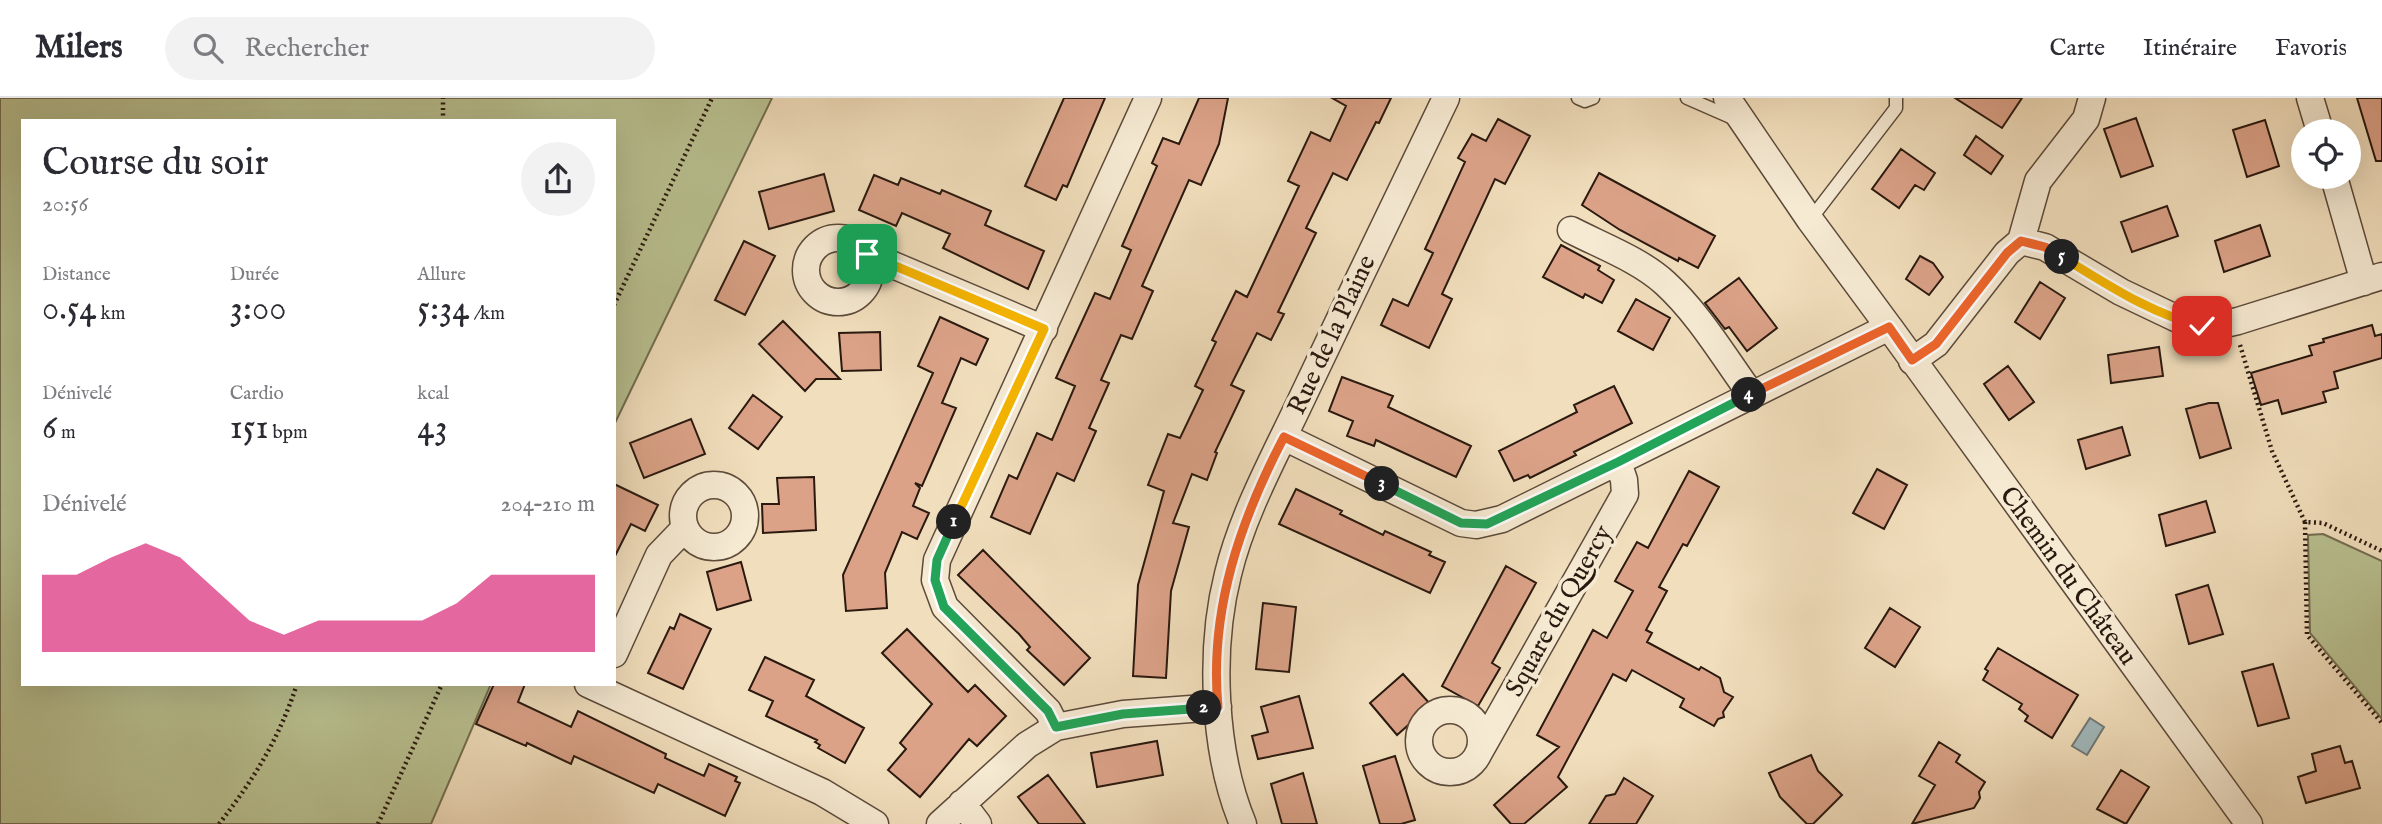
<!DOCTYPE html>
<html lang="fr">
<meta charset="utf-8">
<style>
body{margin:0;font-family:"IM FELL English",serif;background:#f2f2f3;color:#2b2b33;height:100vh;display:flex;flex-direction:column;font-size:26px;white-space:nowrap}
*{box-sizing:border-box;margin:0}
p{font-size:23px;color:#7c7c81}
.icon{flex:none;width:38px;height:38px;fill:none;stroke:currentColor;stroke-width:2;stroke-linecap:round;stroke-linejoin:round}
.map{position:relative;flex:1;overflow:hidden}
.panel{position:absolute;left:21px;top:21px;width:595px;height:567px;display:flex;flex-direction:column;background:#fff;border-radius:0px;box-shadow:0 7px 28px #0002}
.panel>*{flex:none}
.controls{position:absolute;left:2291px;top:21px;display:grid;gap:14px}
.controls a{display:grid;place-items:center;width:70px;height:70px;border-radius:50%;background:#fff;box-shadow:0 7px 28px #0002;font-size:35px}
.pin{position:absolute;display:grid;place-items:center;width:60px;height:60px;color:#fff;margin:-30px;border-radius:14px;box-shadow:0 4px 10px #0006}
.km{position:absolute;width:35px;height:35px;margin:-18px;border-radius:50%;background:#222;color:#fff;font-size:19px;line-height:35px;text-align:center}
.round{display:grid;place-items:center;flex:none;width:74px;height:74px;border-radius:37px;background:#f2f2f3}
.summary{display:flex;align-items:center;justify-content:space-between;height:119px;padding:0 21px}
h1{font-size:38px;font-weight:600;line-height:52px}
.stats{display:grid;grid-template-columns:repeat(3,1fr);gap:10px;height:119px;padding:7px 21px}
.stats div{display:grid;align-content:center}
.stats b{font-size:35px;font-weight:600}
.stats small{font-size:19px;font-weight:400}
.stats p{font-size:19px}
.chart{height:196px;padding:14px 21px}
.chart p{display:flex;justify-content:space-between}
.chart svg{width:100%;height:126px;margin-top:7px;fill:#db2777;opacity:.7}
header{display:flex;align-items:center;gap:42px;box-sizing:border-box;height:98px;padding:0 35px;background:#fff;border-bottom:2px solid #e1e1e2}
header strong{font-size:33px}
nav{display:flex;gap:38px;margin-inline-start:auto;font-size:24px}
.search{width:490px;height:63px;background:#f2f2f3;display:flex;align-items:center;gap:18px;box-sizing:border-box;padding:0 24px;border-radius:38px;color:#7c7c81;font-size:26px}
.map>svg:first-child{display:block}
.green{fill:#b9c191;stroke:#726d50;stroke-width:2}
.water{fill:#a1b9bd;stroke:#717977;stroke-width:2}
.building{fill:#dba288;stroke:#2a190f;stroke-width:2}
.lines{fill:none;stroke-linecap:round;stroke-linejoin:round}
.lane-casing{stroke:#5c4a3a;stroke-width:15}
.street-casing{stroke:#5c4a3a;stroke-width:29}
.path{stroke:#2a190f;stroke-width:4.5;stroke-dasharray:2 3.5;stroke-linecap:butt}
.lane{stroke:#f6ead3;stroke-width:12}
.street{stroke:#f6ead3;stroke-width:26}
.split-1-casing{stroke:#fff;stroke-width:14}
.split-2-casing{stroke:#fff;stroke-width:14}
.split-3-casing{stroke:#fff;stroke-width:14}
.split-4-casing{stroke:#fff;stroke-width:14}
.split-5-casing{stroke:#fff;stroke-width:14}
.split-6-casing{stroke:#fff;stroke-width:14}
.split-1{stroke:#f5b400;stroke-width:9}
.split-2{stroke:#22a559;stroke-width:9}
.split-3{stroke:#f0652b;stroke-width:9}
.split-4{stroke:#22a559;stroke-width:9}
.split-5{stroke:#f0652b;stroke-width:9}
.split-6{stroke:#f5b400;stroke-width:9}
.labels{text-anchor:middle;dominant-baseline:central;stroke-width:7;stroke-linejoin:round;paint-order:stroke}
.street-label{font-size:26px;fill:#2a190f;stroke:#f6ead3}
</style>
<header>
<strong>Milers</strong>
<div class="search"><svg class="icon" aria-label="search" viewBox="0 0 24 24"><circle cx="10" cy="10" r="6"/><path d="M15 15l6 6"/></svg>Rechercher</div>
<nav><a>Carte</a><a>Itinéraire</a><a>Favoris</a></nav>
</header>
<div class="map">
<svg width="2382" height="726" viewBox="0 0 2382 726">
<rect width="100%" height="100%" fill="#f1debc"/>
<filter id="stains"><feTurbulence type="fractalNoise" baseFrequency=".00286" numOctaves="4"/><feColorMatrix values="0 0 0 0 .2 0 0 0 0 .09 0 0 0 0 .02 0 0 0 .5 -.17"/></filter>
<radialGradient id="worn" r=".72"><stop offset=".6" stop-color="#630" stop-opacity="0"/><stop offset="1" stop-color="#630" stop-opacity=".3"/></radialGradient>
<path class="green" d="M0 0H772L614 327V23H23V586H491L431 726H0Z
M2323 436 2382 463V621L2310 535 2308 437Z"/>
<path class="water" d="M2090 620 2104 629 2087 657 2072 648Z"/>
<path class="building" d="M1064 0H1105L1067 89 1063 87 1056 102 1025 88Z
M1199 0H1228L1219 46 1201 87 1189 82 1142 188 1153 193 1132 241 1121 237 1101 282 1109 285 1089 330 1096 333 1074 383 1057 375 1030 436 991 419 1009 377 1017 381 1037 335 1052 342 1075 288 1056 280 1095 195 1110 201 1131 152 1122 148 1157 68 1152 65 1163 40 1179 46Z
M1332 0H1391L1379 25 1376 24 1347 82 1333 75 1306 130 1316 135 1278 214 1284 216 1271 242 1257 235 1231 287 1244 293 1215 354 1217 355 1207 382 1192 376 1173 425 1189 429 1171 493 1166 580 1133 578 1138 487 1164 393 1148 387 1168 336 1180 340 1203 292 1195 288 1216 244 1212 242 1236 193 1247 199 1299 88 1288 83 1311 34 1330 43 1346 8Z
M1955 0H2022L2002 30Z
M2357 0H2382V63H2376Z
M2136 20 2153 68 2121 79 2104 31Z
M1498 21 1530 38 1505 86 1495 81 1442 196 1452 201 1429 250 1381 227 1393 201 1408 208 1433 155 1425 151 1465 64 1458 60 1472 36 1486 43Z
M2265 22 2279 68 2247 79 2233 32Z
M1976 38 2003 58 1991 76 1964 57Z
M1901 51 1935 75 1924 92 1915 87 1899 110 1872 91Z
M1599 75 1715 138 1698 170 1679 160 1678 163 1620 132 1582 107Z
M824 76 834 113 769 131 759 94Z
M874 77 898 87 901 80 940 96 942 92 991 113 985 127 1044 153 1028 191 943 150 950 136 902 115 896 128 859 112Z
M2167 108 2178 138 2132 154 2121 124Z
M2260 127 2270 158 2224 174 2215 143Z
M744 143 775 158 745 217 715 202Z
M1561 147 1600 168 1598 172 1614 182 1602 205 1585 196 1583 200 1543 179Z
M1920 158 1933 165 1943 179 1929 197 1906 181Z
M1739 180 1777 230 1747 253 1729 229 1725 231 1705 205Z
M2040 184 2065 200 2040 241 2015 224Z
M1636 201 1670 220 1653 252 1618 233Z
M940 219 988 241 976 267 961 260 942 305 956 310 922 388 915 385 920 390 913 408 929 415 917 441 902 434 885 475 887 510 846 513 843 477 933 275 918 268Z
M783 223 840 281H816L805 293 759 246Z
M2372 227 2375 238 2382 236V260L2334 274 2338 290 2323 294 2326 304 2282 316 2278 302 2261 307 2251 275 2312 257 2309 248 2324 244 2323 241Z
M880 234 881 272 842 273 839 235Z
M2159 249 2163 278 2111 285 2108 257Z
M2008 268 2034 304 2009 322 1984 286Z
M1342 279 1393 298 1388 309 1471 348 1456 379 1376 342 1374 348 1347 338 1353 323 1329 313Z
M1614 288 1632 325 1574 354 1576 357 1530 380 1528 377 1514 383 1499 353 1577 314 1574 307Z
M753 297 782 319 758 351 729 330Z
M2209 305H2218L2231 350 2200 360 2186 311Z
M691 321 705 356 644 380 630 345Z
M2122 329 2130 357 2086 371 2078 342Z
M1877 371 1907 387 1884 431 1853 415Z
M1689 373 1719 389 1687 448 1683 446 1659 489 1667 493 1646 532 1652 535 1647 544 1699 572 1701 569 1720 580 1724 594 1733 599 1723 614 1724 619 1718 621 1714 628 1680 609 1684 601 1632 572 1626 583 1613 576 1558 679 1567 689 1524 726H1511L1494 707 1559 649 1537 637 1593 532 1607 540 1633 493 1615 483 1637 444 1648 450Z
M814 379 816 432 763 435 762 406H779L777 380Z
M614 386 658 407 645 433 631 426 614 460Z
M1296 391 1342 413 1340 416 1383 437 1385 433 1431 454 1429 457 1445 464 1430 495 1279 426Z
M2206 403 2215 434 2166 448 2159 417Z
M983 452 1090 560 1064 587 1027 552 1030 549 1019 536 958 477Z
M741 464 751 502 717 512 707 474Z
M1506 468 1536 485 1492 565 1500 570 1478 608 1442 588Z
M2208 487 2223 536 2189 546 2176 497Z
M1263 505 1296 509 1289 574 1256 571Z
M1890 510 1920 529 1895 569 1865 550Z
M680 516 711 531 683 591 648 575 670 529 674 531Z
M907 531 968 594 975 587 1006 618 977 648 969 641 920 699 888 672 906 651 900 645 932 606 882 555Z
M1998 550 2078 597 2052 640 2025 623 2028 618 2019 611 2022 606 1983 582 1988 573 1985 571Z
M765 559 814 582 806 598 864 630 845 665 818 650 820 647 815 644 817 642 766 618 773 603 749 592Z
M2273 566 2289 620 2258 628 2242 574Z
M1403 576 1431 607 1397 637 1370 605Z
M494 586H525L518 604 571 629 578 613 666 656 665 660 704 678 709 666 737 679 735 683 740 685 725 718 658 686 654 695 574 658 571 666 527 645 526 648 476 626Z
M1299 598 1313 650 1258 661 1252 638 1268 634 1261 609Z
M1157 643 1163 677 1097 689 1091 655Z
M1939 644 1960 657 1956 664 1985 684 1979 694 1980 700 1974 710 1912 726 1935 687 1919 678Z
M2340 648 2345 665 2352 663 2360 690 2306 705 2298 679 2316 673 2312 656Z
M1811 657 1818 673 1842 697 1813 726H1807L1780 699 1769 675Z
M1395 658 1415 722 1401 726H1380L1363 668Z
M2121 672 2149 689 2126 726 2097 711Z
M1303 675 1317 726H1282L1271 686Z
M1048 677 1085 726H1039L1018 699Z
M1624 680 1653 698 1636 726H1589L1606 698 1615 696Z"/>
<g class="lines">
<defs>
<path id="lane" d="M1578 0 1585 3 1593 0
M1687 0 1735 21
M1810 122 1896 10V0"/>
<path id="street" d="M1727 0 1810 122 1889 229
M2310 0 2320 33
M2334 79 2364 184
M1571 132C1602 148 1640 162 1665 185 1699 216 1724 259 1751 296
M806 172a32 32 0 1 1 64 0a32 32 0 1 1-64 0Z
M2021 143 2038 83 2086 21 2092 0
M867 156 1044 231
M1912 263 1936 246 2007 155 2021 143 2045 149 2121 194 2186 225 2216 228 2238 223 2382 178
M1284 339 1461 425 1476 427 1502 421 1889 229 2249 726
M683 418a31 31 0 1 1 62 0a31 31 0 1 1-62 0Z
M614 556 659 457 685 430
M588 586 822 694 875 726
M1419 643a31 31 0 1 1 62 0a31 31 0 1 1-62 0Z
M1056 629 1048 613 945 509 935 482 937 462 1148 0
M1477 658 1625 396 1624 382 1618 364
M962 705 978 726
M940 726 1027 647 1056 629 1123 616 1218 609
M1243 726C1213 654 1209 551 1228 476 1243 414 1277 354 1304 296 1351 197 1398 99 1446 0"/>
</defs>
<use href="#lane" class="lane-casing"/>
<use href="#street" class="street-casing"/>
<path class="path" d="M443 23V0
M614 207 712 0
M2240 247 2272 353 2305 424 2323 425 2382 453
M2305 424 2307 537 2382 625
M219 726C254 681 279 641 297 586
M378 726 442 586"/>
<use href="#lane" class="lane"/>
<use href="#street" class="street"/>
</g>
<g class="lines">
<defs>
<path id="split-1" d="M867 156 1044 231 954 424"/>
<path id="split-2" d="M954 424 937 462 935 482 944 509 1048 613 1056 629 1123 616 1204 610"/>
<path id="split-3" d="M1204 610 1218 609C1209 513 1240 423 1284 339L1382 386"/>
<path id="split-4" d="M1382 386 1461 425 1487 426 1618 364 1749 297"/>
<path id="split-5" d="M1749 297 1889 229 1912 262 1936 246 2007 155 2021 143 2045 149 2062 159"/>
<path id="split-6" d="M2062 159C2105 185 2152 217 2202 228"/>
</defs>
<use href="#split-1" class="split-1-casing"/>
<use href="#split-2" class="split-2-casing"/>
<use href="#split-3" class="split-3-casing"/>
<use href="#split-4" class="split-4-casing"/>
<use href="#split-5" class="split-5-casing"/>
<use href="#split-6" class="split-6-casing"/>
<use href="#split-1" class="split-1"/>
<use href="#split-2" class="split-2"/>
<use href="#split-3" class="split-3"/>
<use href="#split-4" class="split-4"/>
<use href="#split-5" class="split-5"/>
<use href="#split-6" class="split-6"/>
</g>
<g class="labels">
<g class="street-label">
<text transform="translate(1332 237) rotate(-65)">Rue de la Plaine</text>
<text transform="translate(2068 478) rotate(54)">Chemin du Château</text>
<text transform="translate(1559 513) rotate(-61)">Square du Quercy</text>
</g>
</g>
<rect width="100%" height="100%" filter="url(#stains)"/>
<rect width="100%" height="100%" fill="url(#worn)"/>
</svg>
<div class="controls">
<a><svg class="icon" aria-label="locate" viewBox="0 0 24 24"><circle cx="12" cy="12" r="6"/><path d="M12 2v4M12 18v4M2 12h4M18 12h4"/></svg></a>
</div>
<div class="pin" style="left:867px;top:156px;background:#1e9e55"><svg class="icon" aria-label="arrive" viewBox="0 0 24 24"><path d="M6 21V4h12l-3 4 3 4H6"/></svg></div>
<div class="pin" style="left:2202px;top:228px;background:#d93025"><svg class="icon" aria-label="check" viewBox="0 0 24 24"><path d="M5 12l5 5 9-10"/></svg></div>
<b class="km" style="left:954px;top:424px">1</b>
<b class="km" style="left:1204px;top:610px">2</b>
<b class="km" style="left:1382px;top:386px">3</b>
<b class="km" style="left:1749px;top:297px">4</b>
<b class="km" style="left:2062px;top:159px">5</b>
<section class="panel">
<div class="summary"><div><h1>Course du soir</h1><p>20:56</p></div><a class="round"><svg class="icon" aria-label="share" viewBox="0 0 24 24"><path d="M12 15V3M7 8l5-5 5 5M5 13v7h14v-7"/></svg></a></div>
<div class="stats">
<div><p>Distance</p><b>0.54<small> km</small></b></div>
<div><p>Durée</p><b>3:00</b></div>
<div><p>Allure</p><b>5:34<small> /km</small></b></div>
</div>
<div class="stats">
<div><p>Dénivelé</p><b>6<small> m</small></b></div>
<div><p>Cardio</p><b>151<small> bpm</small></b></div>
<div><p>kcal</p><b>43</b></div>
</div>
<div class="chart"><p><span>Dénivelé</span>204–210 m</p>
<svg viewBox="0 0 160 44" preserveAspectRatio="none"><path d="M0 44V17L10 17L20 11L30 6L40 11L50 22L60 33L70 38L80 33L90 33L100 33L110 33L120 27L130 17L140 17L150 17L160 17V44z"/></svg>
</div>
</section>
</div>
